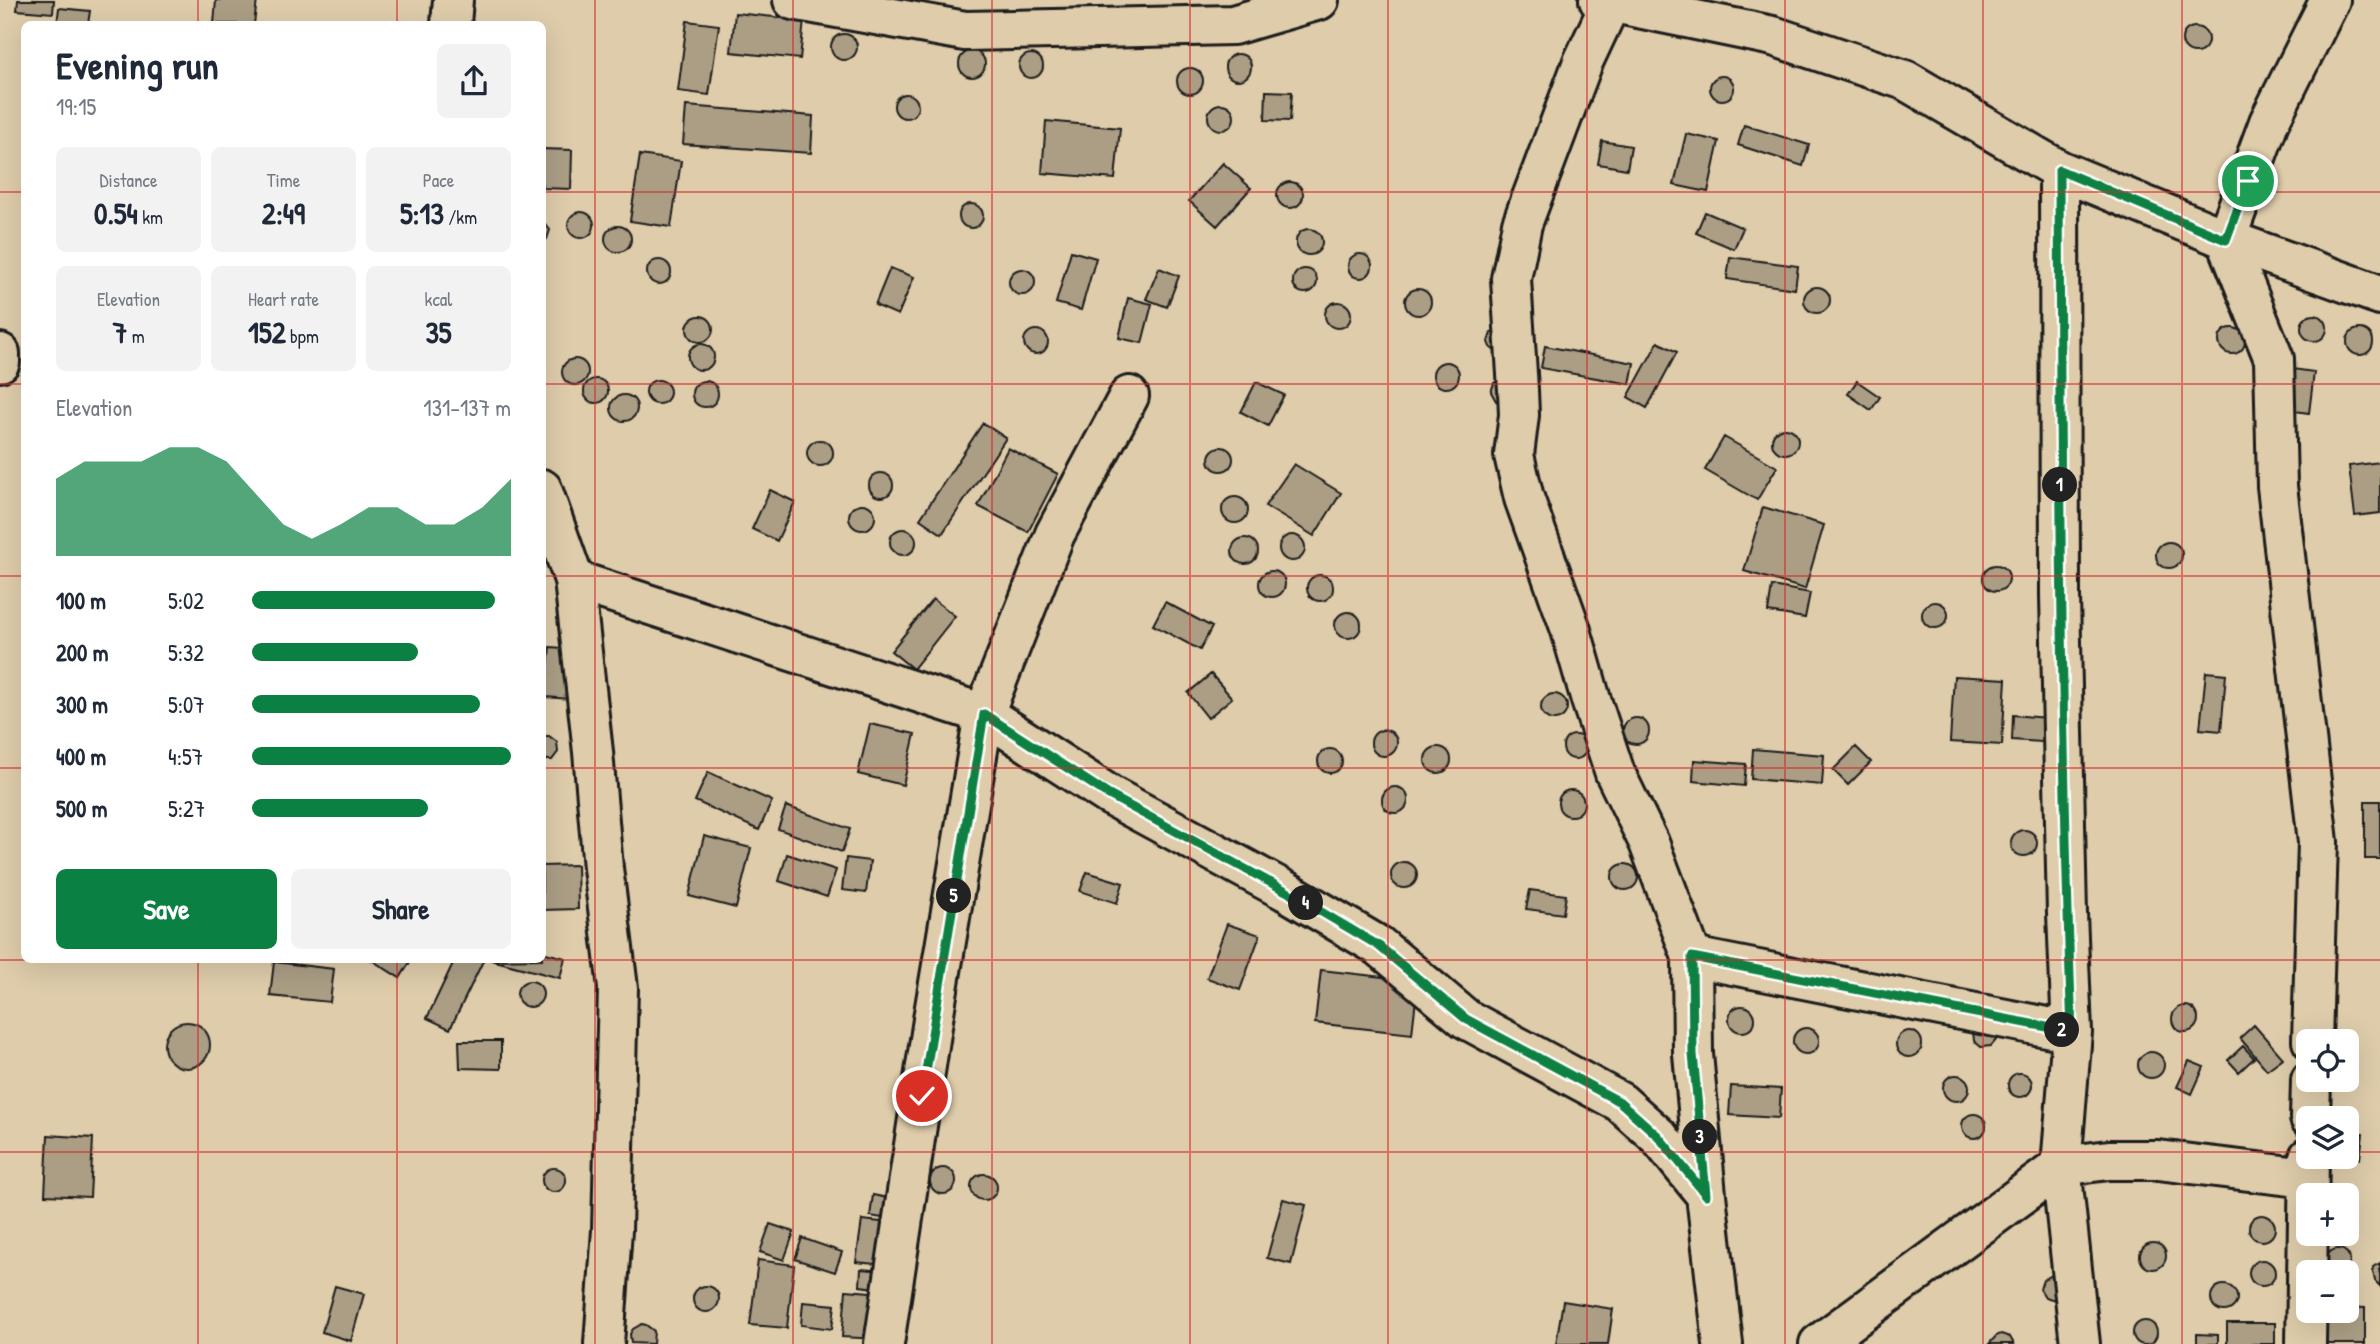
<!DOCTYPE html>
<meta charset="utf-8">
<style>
body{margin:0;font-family:"Patrick Hand",sans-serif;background:#f2f2f3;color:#1f2937;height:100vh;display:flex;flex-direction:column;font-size:26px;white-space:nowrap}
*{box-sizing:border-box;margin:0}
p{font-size:23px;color:#747a83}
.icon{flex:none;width:38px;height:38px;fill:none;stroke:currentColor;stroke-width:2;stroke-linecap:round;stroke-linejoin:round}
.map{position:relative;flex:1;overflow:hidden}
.sheet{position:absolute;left:21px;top:21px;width:525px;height:942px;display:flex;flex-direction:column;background:#fff;border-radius:10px;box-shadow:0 7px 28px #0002}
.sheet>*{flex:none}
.fabs{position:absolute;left:2296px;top:1029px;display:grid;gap:14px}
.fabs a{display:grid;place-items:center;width:63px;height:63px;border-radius:10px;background:#fff;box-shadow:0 7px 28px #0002;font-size:35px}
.pin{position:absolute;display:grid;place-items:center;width:60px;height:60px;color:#fff;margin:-30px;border:4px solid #fff;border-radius:50%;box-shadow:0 2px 7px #0007}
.km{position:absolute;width:35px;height:35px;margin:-18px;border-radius:50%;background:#222;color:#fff;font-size:19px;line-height:35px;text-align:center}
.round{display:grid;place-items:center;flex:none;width:74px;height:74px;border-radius:10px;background:#f2f2f3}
.head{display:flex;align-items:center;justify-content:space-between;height:119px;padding:0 35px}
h1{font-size:38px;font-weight:700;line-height:52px}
.stats{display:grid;grid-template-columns:repeat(3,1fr);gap:10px;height:119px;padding:7px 35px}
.stats div{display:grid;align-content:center;border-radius:10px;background:#f2f2f3;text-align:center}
.stats b{font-size:30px;font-weight:700}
.stats small{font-size:19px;font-weight:400}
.stats p{font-size:19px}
.chart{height:196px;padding:14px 35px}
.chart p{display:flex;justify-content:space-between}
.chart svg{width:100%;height:126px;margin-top:7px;fill:#0b8043;opacity:.7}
.action{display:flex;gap:14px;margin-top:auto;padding:14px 35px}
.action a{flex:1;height:80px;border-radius:10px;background:#0b8043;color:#fff;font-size:28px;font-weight:700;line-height:80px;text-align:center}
.action a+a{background:#f2f2f3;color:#1f2937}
ul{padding:0 35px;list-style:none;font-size:23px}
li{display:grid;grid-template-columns:112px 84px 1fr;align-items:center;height:52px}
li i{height:18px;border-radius:9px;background:#0b8043}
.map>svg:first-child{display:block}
.building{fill:#ab9e85;stroke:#1c1c1c;stroke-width:2}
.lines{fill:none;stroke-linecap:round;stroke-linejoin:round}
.minor-casing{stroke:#1c1c1c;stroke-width:44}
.minor{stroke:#deccaa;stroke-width:38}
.route-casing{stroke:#fff;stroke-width:14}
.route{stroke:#0b8043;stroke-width:9}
.grid{fill:none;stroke:#d62828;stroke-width:2;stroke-opacity:0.55}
</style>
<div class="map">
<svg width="2380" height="1344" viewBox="0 0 2380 1344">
<rect width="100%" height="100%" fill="#deccaa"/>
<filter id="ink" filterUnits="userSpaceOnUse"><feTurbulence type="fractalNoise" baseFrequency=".0143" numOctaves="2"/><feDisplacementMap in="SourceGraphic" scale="14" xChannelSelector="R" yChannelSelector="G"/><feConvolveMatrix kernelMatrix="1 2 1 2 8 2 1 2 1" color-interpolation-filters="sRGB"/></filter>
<g filter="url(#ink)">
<path class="building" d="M18 0H54L53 13 17 10Z
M216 0H257L254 24H214Z
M59 8 90 11 88 24H57Z
M735 13 804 20 800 59 731 52Z
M687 21 719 25 709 95 678 91Z
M2182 40a13 13 0 1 1 26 0a13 13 0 1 1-26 0Z
M831 47a13 13 0 1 1 26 0a13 13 0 1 1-26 0Z
M959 64a13 13 0 1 1 26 0a13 13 0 1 1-26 0Z
M1019 66a12 12 0 1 1 24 0a12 12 0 1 1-24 0Z
M1225 67a13 13 0 1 1 26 0a13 13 0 1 1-26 0Z
M1177 81a13 13 0 1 1 26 0a13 13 0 1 1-26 0Z
M1710 88a12 12 0 1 1 24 0a12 12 0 1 1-24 0Z
M1266 91 1292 92 1290 121 1265 120Z
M894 106a12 12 0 1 1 24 0a12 12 0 1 1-24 0Z
M1208 117a13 13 0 1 1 26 0a13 13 0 1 1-26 0Z
M686 106 813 116 811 153 683 144Z
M1046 121 1120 128 1115 179 1042 173Z
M1744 125 1809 145 1803 166 1738 145Z
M1686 134 1719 141 1708 192 1674 185Z
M1602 141 1631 146 1627 169 1598 164Z
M542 149 572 150 571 189 542 188Z
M640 155 681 161 671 227 630 221Z
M1223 163 1251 188 1217 226 1189 201Z
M1277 195a13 13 0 1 1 26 0a13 13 0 1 1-26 0Z
M959 216a12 12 0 1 1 24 0a12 12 0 1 1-24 0Z
M1705 212 1743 228 1734 249 1696 233Z
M568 225a13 13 0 1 1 26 0a13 13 0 1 1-26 0Z
M542 220 550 230 547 239 542 243Z
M605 239a13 13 0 1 1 26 0a13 13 0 1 1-26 0Z
M1296 242a13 13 0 1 1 26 0a13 13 0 1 1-26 0Z
M1071 251 1096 258 1081 310 1056 303Z
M1348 266a12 12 0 1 1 24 0a12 12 0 1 1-24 0Z
M1730 257 1798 266 1795 289 1727 279Z
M647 272a12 12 0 1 1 24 0a12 12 0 1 1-24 0Z
M890 268 914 277 898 315 875 305Z
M1159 268 1179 276 1167 307 1146 299Z
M1293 281a12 12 0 1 1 24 0a12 12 0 1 1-24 0Z
M1009 282a13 13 0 1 1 26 0a13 13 0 1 1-26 0Z
M1804 300a13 13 0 1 1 26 0a13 13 0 1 1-26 0Z
M1405 302a13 13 0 1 1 26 0a13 13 0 1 1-26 0Z
M1128 298 1152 304 1142 343 1119 338Z
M1325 315a13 13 0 1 1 26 0a13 13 0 1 1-26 0Z
M2301 328a13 13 0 1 1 26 0a13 13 0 1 1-26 0Z
M687 329a13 13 0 1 1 26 0a13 13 0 1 1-26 0Z
M2219 341a13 13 0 1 1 26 0a13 13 0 1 1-26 0Z
M2347 342a13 13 0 1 1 26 0a13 13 0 1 1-26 0Z
M1024 342a12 12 0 1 1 24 0a12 12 0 1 1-24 0Z
M1495 330 1497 353 1490 347 1488 342 1491 333Z
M1658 342 1677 352 1647 408 1628 397Z
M688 357a13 13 0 1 1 26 0a13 13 0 1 1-26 0Z
M1545 346 1634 363 1630 384 1541 368Z
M562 372a13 13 0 1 1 26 0a13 13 0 1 1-26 0Z
M1433 375a13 13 0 1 1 26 0a13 13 0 1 1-26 0Z
M2293 369 2314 372 2309 413 2288 410Z
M584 391a12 12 0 1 1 24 0a12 12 0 1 1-24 0Z
M1503 379 1500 403 1496 401 1491 392 1494 383Z
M646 392a12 12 0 1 1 24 0a12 12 0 1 1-24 0Z
M1857 381 1880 397 1871 410 1848 394Z
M692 394a13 13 0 1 1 26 0a13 13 0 1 1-26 0Z
M1256 382 1284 395 1268 426 1241 412Z
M611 408a13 13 0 1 1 26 0a13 13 0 1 1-26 0Z
M983 423 1006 438 942 534 920 519Z
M1772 441a13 13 0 1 1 26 0a13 13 0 1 1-26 0Z
M1724 437 1777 467 1757 500 1705 470Z
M807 453a13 13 0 1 1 26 0a13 13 0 1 1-26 0Z
M1209 459a12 12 0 1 1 24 0a12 12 0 1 1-24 0Z
M1008 448 1058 474 1028 532 978 506Z
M2380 462V513L2355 516 2349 466Z
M1294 464 1341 493 1314 536 1265 506Z
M869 485a12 12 0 1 1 24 0a12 12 0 1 1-24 0Z
M770 490 795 502 777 541 752 529Z
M1222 510a13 13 0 1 1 26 0a13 13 0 1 1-26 0Z
M849 517a13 13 0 1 1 26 0a13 13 0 1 1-26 0Z
M1763 507 1824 525 1805 589 1744 571Z
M890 542a13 13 0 1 1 26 0a13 13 0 1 1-26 0Z
M1279 548a13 13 0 1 1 26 0a13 13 0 1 1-26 0Z
M1232 551a13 13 0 1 1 26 0a13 13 0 1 1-26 0Z
M2156 555a13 13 0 1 1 26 0a13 13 0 1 1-26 0Z
M1983 578a13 13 0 1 1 26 0a13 13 0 1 1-26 0Z
M1259 584a13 13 0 1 1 26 0a13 13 0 1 1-26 0Z
M1307 588a13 13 0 1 1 26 0a13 13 0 1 1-26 0Z
M1772 586 1810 593 1805 618 1768 612Z
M933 599 955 616 913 669 891 651Z
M1165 602 1212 627 1200 650 1153 625Z
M1922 615a13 13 0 1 1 26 0a13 13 0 1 1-26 0Z
M1335 625a13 13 0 1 1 26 0a13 13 0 1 1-26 0Z
M550 647 575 649 570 699 545 697Z
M2206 672 2226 674 2221 731 2200 729Z
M1211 674 1232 698 1208 718 1188 693Z
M1954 676 2006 679 2002 745 1950 742Z
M1541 707a13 13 0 1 1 26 0a13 13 0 1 1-26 0Z
M2013 715 2057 719 2055 743 2012 740Z
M1623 731a13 13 0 1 1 26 0a13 13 0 1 1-26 0Z
M870 724 915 734 903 785 858 774Z
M1371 743a13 13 0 1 1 26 0a13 13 0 1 1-26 0Z
M1563 747a12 12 0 1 1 24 0a12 12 0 1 1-24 0Z
M542 736H549L557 742 558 752 552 760H542Z
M1856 747 1871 762 1848 785 1833 770Z
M1425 760a13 13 0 1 1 26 0a13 13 0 1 1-26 0Z
M1318 761a12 12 0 1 1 24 0a12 12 0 1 1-24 0Z
M1753 749 1824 755 1822 785 1751 779Z
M1694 760 1746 764 1744 786 1693 781Z
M708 772 772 801 759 830 695 801Z
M1382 800a13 13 0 1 1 26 0a13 13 0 1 1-26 0Z
M1558 803a13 13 0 1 1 26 0a13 13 0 1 1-26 0Z
M2365 801H2380V859H2365Z
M786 806 850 829 842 852 778 829Z
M2011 843a13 13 0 1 1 26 0a13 13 0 1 1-26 0Z
M704 836 751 848 736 908 689 896Z
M787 854 836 870 827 897 779 881Z
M846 858 870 861 866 893 842 890Z
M1391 875a13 13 0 1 1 26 0a13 13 0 1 1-26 0Z
M1612 877a13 13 0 1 1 26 0a13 13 0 1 1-26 0Z
M577 865 578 909 542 910V866Z
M1087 872 1123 883 1117 903 1080 891Z
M1530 890 1566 895 1563 914 1526 909Z
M1227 924 1260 935 1240 990 1207 978Z
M542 952 565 958 560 978 491 960 542 959Z
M370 959H412L400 978Z
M455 959H484L450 1029 427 1018Z
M274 962 334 969 330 1002 270 996Z
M1321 970 1418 981 1412 1034 1315 1023Z
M517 994a13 13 0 1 1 26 0a13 13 0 1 1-26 0Z
M2172 1019a13 13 0 1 1 26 0a13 13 0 1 1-26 0Z
M1729 1019a13 13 0 1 1 26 0a13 13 0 1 1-26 0Z
M164 1045a23 23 0 1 1 46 0a23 23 0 1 1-46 0Z
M2254 1025 2283 1058 2267 1070 2240 1038Z
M1793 1041a13 13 0 1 1 26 0a13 13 0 1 1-26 0Z
M1973 1031 1998 1034 1997 1039 1991 1046 1981 1047 1974 1041Z
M1896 1044a13 13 0 1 1 26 0a13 13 0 1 1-26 0Z
M459 1041H501V1069L460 1068Z
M2243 1046 2254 1058 2239 1072 2228 1060Z
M2138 1065a13 13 0 1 1 26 0a13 13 0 1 1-26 0Z
M2189 1061 2204 1067 2192 1094 2177 1087Z
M2008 1085a12 12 0 1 1 24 0a12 12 0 1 1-24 0Z
M1943 1088a13 13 0 1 1 26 0a13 13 0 1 1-26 0Z
M1731 1086 1781 1089 1779 1118 1729 1115Z
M1962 1126a12 12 0 1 1 24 0a12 12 0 1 1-24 0Z
M2347 1132 2363 1134 2360 1159 2340 1157H2347Z
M48 1135 93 1138 90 1197 45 1195Z
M542 1180a12 12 0 1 1 24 0a12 12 0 1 1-24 0Z
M930 1181a13 13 0 1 1 26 0a13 13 0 1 1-26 0Z
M971 1187a13 13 0 1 1 26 0a13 13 0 1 1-26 0Z
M873 1195 893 1199 889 1219 870 1216Z
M1283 1199 1306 1205 1291 1264 1267 1258Z
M2249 1228a13 13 0 1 1 26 0a13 13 0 1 1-26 0Z
M862 1220 890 1223 885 1265 856 1262Z
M770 1224 794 1232 784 1260 760 1252Z
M802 1238 842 1252 835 1272 795 1259Z
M2140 1256a13 13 0 1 1 26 0a13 13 0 1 1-26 0Z
M2326 1261a12 12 0 1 1 24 0a12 12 0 1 1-24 0Z
M758 1260 794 1265 787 1328 750 1325Z
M2249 1273a13 13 0 1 1 26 0a13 13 0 1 1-26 0Z
M2380 1263V1286L2375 1281 2373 1272 2374 1267Z
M861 1269 885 1271 884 1289 860 1286Z
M2052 1275 2057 1276 2059 1299 2055 1300 2045 1297 2040 1289 2043 1280Z
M2211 1298a13 13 0 1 1 26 0a13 13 0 1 1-26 0Z
M335 1286 364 1294 351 1341 322 1332Z
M693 1299a13 13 0 1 1 26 0a13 13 0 1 1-26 0Z
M846 1290 882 1293 878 1339 842 1337Z
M1563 1301 1613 1309 1608 1344H1556Z
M803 1302 835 1305 832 1329 801 1325Z
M2347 1307 2365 1308V1344H2316L2317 1311H2347Z
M2133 1333a12 12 0 1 1 24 0a12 12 0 1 1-24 0Z
M2227 1323H2275V1344H2227Z
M642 1324 646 1325 654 1331 653 1344 631 1343 630 1334 633 1329Z
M2001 1334 2010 1337 2014 1344H1989L1996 1336Z
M2197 1334 2218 1335V1344H2197Z"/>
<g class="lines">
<defs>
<path id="minor" d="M793 0 965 31 1233 25 1319 0
M1599 0 1773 36 1905 80 2059 170 2226 239 2380 295
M1612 0 1583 62 1522 224 1511 279 1518 390 1519 415 1514 455 1524 498 1570 627 1591 700 1615 773 1649 843 1692 957 1693 1054 1706 1195 1723 1344
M451 24 453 0
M2059 170 2060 596 2067 914 2072 1032 2061 1166 2080 1344
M0 353V362
M542 489 574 580 593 752 603 868 618 988 612 1230 604 1344
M574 580 984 714 1109 795 1286 891 1379 946 1466 1019 1620 1102 1658 1136 1706 1195
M1692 957 2072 1032
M2312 1041 2318 842 2277 486 2274 359 2226 239 2269 122 2330 0
M2310 1118 2311 1080
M884 1344 934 1013 984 714 1055 534 1129 396
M1819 1344 2061 1166 2109 1160H2158L2308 1178
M2306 1344 2309 1157"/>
</defs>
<use href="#minor" class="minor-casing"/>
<use href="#minor" class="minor"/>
</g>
</g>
<g class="lines" filter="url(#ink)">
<defs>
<path id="route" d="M922 1096 984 714 1109 795 1286 891 1379 946 1466 1019 1620 1102 1658 1136 1706 1195 1693 1054 1692 957 2072 1032C2061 745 2060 458 2059 170L2226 240 2248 181"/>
</defs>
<use href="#route" class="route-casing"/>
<use href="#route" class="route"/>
</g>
<path class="grid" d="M198 0V24M397 0V24M595 0V1344M793 0V1344M992 0V1344M1190 0V1344M1388 0V1344M1587 0V1344M1785 0V1344M1983 0V1344M2182 0V1344M0 192H24M542 192H2380M0 384H24M542 384H2380M0 576H24M542 576H2380M0 768H24M542 768H2380M198 959V1344M397 959V1344M0 960H2380M0 1152H2308M2347 1152H2380"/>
</svg>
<div class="fabs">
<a><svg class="icon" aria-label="locate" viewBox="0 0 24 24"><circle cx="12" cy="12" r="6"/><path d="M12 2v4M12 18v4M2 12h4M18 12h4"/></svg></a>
<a><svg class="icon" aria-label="layers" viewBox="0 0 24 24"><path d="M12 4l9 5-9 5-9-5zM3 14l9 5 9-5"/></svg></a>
<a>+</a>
<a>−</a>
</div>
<div class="pin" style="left:2248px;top:181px;background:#1e9e55"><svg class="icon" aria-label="arrive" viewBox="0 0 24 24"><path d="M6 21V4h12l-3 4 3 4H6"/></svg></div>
<div class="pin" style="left:922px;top:1096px;background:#d93025"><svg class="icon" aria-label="check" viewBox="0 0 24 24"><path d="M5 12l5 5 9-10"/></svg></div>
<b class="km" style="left:2060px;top:485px">1</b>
<b class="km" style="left:2062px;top:1030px">2</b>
<b class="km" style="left:1700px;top:1137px">3</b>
<b class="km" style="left:1306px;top:903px">4</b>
<b class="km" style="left:954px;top:896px">5</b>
<section class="sheet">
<div class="head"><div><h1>Evening run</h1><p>19:15</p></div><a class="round"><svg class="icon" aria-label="share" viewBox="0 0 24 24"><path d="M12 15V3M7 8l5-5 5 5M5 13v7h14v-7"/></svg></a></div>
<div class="stats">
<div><p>Distance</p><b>0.54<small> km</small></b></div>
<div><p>Time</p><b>2:49</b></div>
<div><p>Pace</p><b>5:13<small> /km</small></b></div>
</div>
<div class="stats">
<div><p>Elevation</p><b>7<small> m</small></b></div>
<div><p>Heart rate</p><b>152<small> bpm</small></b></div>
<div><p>kcal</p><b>35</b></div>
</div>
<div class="chart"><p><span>Elevation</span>131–137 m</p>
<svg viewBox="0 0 160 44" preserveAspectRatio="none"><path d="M0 44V17L10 11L20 11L30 11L40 6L50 6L60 11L70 22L80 33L90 38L100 33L110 27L120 27L130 33L140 33L150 27L160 17V44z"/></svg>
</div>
<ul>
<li><b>100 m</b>5:02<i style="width:94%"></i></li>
<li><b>200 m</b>5:32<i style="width:64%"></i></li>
<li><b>300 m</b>5:07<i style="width:88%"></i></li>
<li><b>400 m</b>4:57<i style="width:100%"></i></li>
<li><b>500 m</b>5:27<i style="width:68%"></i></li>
</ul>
<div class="action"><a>Save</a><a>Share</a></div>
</section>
</div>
